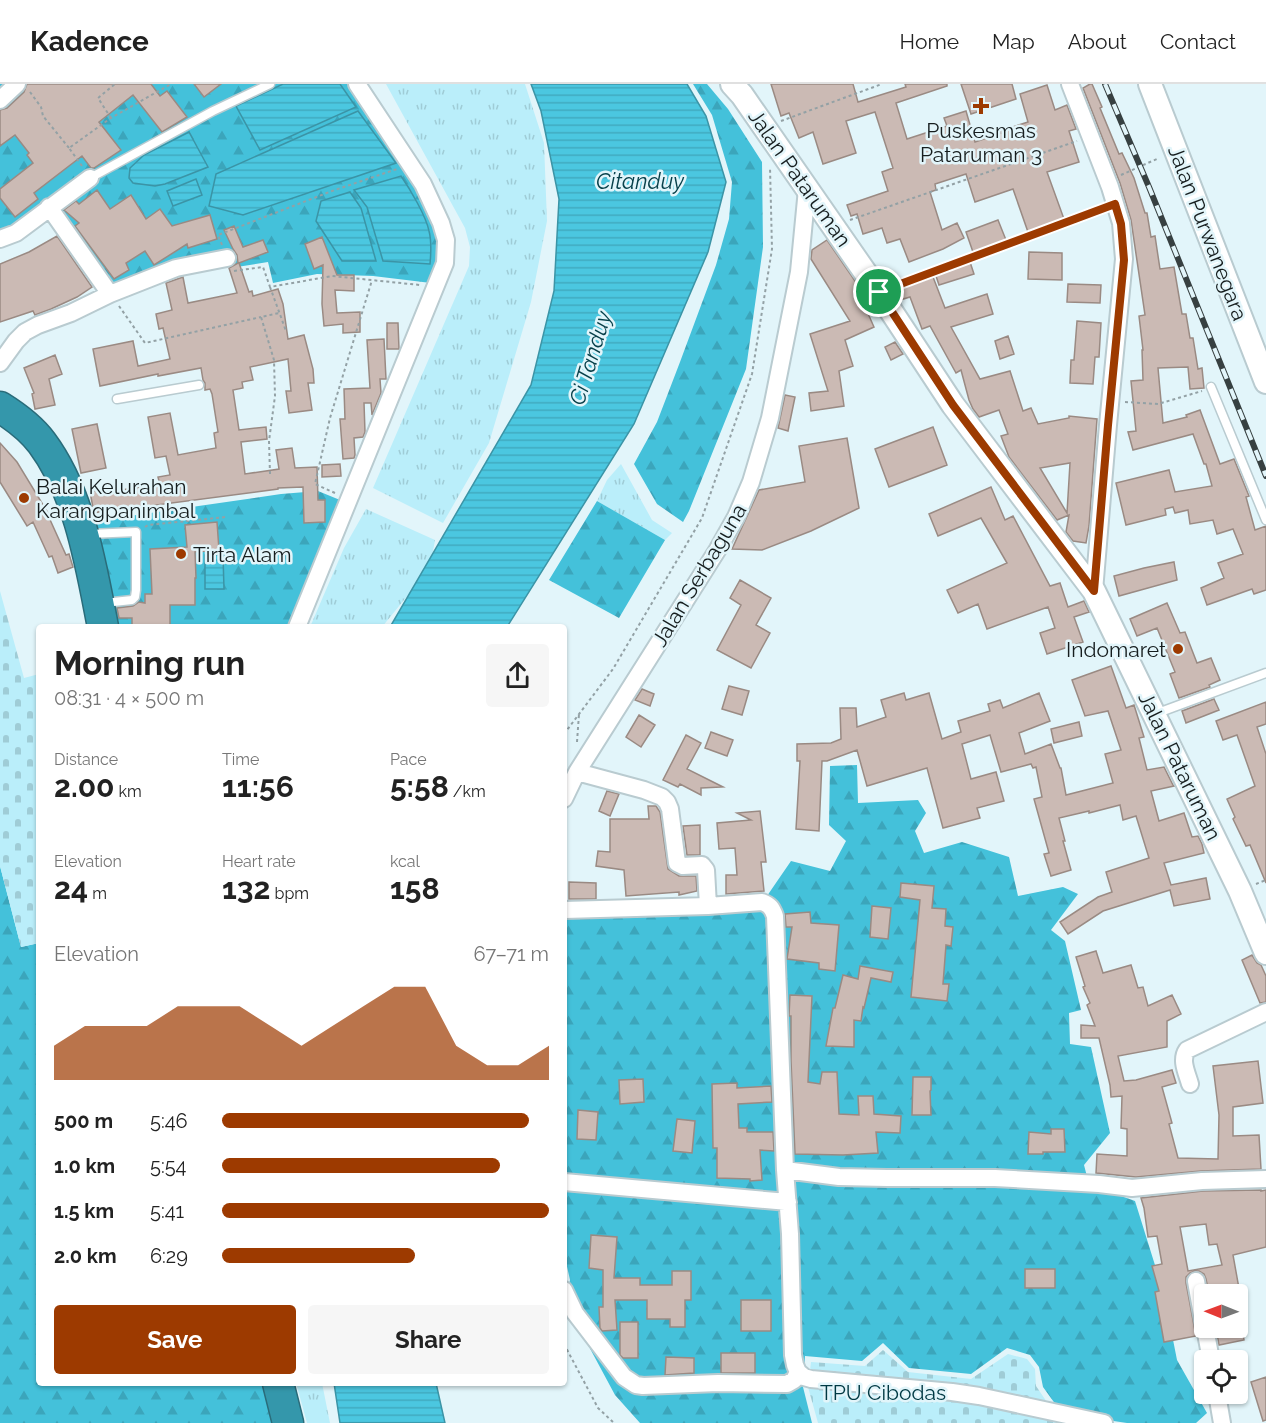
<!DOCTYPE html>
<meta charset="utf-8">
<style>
body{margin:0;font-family:Raleway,sans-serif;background:#f6f6f6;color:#222;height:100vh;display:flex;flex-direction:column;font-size:22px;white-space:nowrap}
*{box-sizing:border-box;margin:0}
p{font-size:20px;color:#767676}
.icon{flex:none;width:33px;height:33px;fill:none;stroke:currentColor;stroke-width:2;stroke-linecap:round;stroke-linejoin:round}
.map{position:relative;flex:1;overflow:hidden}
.details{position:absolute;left:36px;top:540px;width:531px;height:762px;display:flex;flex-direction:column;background:#fff;border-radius:6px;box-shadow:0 2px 4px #0004}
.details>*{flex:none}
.needle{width:39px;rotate:271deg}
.buttons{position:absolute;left:1194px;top:1200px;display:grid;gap:12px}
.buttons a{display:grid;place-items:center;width:54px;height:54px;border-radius:6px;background:#fff;box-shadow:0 2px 4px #0004;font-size:30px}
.pin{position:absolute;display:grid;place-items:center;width:51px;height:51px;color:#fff;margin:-26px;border:3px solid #fff;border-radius:50%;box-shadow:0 2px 6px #0007}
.round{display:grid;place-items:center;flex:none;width:63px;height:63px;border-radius:6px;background:#f6f6f6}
.headline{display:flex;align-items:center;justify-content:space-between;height:102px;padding:0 18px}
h1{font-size:33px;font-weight:700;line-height:45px}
.stats{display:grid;grid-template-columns:repeat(3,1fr);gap:9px;height:102px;padding:6px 18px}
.stats div{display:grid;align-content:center}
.stats b{font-size:30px;font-weight:700}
.stats small{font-size:16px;font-weight:400}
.stats p{font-size:16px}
.chart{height:168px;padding:12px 18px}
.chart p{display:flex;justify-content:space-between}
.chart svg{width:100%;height:108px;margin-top:6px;fill:#9d3a00;opacity:.7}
.primary-button{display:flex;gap:12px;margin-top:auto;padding:12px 18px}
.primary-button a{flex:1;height:69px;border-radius:6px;background:#9d3a00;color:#fff;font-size:24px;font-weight:700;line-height:69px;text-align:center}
.primary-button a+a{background:#f6f6f6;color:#222}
ul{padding:0 18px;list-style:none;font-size:20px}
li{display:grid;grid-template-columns:96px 72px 1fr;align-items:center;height:45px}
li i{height:15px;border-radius:8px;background:#9d3a00}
header{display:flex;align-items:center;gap:36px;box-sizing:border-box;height:84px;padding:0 30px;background:#fff;border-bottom:2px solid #e0e0e0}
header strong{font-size:28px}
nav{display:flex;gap:33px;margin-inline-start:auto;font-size:21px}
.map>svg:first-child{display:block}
.grass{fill:url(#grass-tufts)}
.forest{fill:url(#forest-firs)}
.cemetery{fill:url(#cemetery-stones)}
.water{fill:url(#water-rules);stroke:#3b94a6;stroke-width:1.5}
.building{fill:#cbbab4;stroke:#9a8a83;stroke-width:1.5;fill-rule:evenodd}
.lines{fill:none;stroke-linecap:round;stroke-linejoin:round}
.lane-casing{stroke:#b9cbd0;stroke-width:11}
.street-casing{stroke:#b9cbd0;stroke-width:20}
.secondary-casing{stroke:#b9cbd0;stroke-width:26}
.highway-casing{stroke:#2a6c7a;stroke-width:33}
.path{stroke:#93a1a5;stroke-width:2;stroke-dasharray:3 3;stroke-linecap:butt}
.lane{stroke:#fff;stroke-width:8}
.street{stroke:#fff;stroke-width:16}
.secondary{stroke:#fff;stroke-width:22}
.highway{stroke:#3497ab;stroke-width:30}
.rail-casing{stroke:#374041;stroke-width:6}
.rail{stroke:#e2f5fa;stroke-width:4;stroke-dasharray:11;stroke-linecap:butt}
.route-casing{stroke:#fff;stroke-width:12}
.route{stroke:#9d3a00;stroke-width:8}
.poi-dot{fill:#9d3a00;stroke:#e2f5fa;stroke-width:2}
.labels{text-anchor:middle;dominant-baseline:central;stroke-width:5;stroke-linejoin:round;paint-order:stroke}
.poi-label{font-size:21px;fill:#161d1e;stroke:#e2f5fa;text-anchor:start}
.street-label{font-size:21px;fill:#161d1e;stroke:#e2f5fa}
.park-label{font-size:21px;fill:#003943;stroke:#e2f5fa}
.water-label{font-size:22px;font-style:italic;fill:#08414b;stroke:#e2f5fa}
</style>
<header>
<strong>Kadence</strong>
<nav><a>Home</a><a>Map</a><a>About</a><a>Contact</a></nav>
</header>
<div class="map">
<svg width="1266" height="1339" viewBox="0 0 1266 1339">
<defs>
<pattern id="grass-tufts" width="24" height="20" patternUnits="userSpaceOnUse" patternTransform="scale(1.5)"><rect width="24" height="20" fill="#baeefa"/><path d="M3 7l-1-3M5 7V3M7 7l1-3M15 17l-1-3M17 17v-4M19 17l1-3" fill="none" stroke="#9fccd6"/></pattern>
<pattern id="forest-firs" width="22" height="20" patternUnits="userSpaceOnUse" patternTransform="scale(1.5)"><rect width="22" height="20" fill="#44c1da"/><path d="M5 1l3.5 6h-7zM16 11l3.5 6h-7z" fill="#3ba5bb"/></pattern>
<pattern id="cemetery-stones" width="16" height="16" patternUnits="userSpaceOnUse" patternTransform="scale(1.5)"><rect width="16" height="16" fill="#baeefa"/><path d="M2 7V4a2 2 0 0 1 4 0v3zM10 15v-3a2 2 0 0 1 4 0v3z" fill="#9fccd6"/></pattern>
<pattern id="water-rules" width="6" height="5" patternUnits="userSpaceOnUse" patternTransform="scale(1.5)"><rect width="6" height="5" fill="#4bc7e0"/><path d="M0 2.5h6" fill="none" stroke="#41aac0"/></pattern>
</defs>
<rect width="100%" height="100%" fill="#e2f5fa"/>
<path class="grass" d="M386 0H525L544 59 547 137 531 218 489 359 443 439 373 404 469 182 470 163 465 144Z
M621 380 652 436 672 449 665 456 597 417 607 396Z
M366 425 435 456 430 484 382 543H310L344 464Z
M296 1299H322L330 1339H307Z"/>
<path class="forest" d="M0 0H349L419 102 440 158 439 178 431 199 373 192 317 190 273 199 268 178 237 183 229 170 113 203 52 115 0 150Z
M693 0H707L728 25 762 78 763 163 746 285 689 427 683 438 657 420 634 380 657 338 680 278 716 181 729 135 732 98 712 31Z
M318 407 340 416 288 543H111L88 438 281 410Z
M597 417 665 456 619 534 549 496Z
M857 681 858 719 918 716 926 729 915 747 924 769 962 758 1009 773 1018 812 1063 803 1078 810 1051 846 1065 857 1081 926 1069 929 1070 960 1091 963 1110 1049 1084 1081 1090 1104H1099L1135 1117 1164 1210 1177 1276 1207 1329 1196 1339H1127L1100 1335 1056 1321 1043 1303 1039 1283 1030 1271 1007 1264 971 1290 909 1284 883 1259 862 1277 805 1272 803 1303 812 1339H640L615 1311 565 1218 570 1196 564 1169V827L724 823 756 828 791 777 830 787 846 757 829 741 830 682Z
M0 782 21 863 39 859V1299H270L281 1339H0Z"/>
<path class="cemetery" d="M0 507 24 594 39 590V859L21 863 0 782Z
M883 1266 908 1288 971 1295 1008 1270 1027 1275 1035 1285 1036 1302 1051 1324 1078 1339H818L808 1303 811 1278 865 1282Z"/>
<path class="water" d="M283 0H340L356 23 260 66 236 22Z
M531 0H687L706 32 726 98 708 168 634 340 507 543H390L531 301 554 207 559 115 541 27Z
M358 27 396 79 243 131 209 122 216 90Z
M189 48 208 83 165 100 155 102 133 99 129 94 130 84 144 71Z
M401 92C410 105 426 132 429 147 432 158 431 169 430 180L383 177 367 123 354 106Z
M196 95 202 111 173 122 167 107Z
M350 108 361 124 376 177H342L316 137 321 117Z
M205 471H223L224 505H205Z
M334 1299H436L445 1339H340Z"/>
<path class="building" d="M27 0H151L160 12 167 7 187 33 162 48 133 11 99 38 121 66 94 84H91L82 72 34 109 38 115 15 133 0 114V105L33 79 27 71 29 69 15 51 0 62V26L7 24 24 8Z
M194 0H221L204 13Z
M771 0H853L858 18 906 3 905 0H947V2L896 19 907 55 947 42 944 34 966 27 975 58 1001 49 1000 47 1028 38 1020 10 1047 1 1055 26 1067 21 1076 45 1069 47 1079 78 1047 88 1064 135 1028 148 1013 105 975 118 966 90 935 100 936 106 930 108 942 146 957 139 964 154 943 165 909 178 900 155 887 159 882 144 863 150 857 130 851 132 847 121 888 107 882 88 893 84 875 28 846 37 856 69 823 80 813 48 799 54 789 29 781 32Z
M961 0H1012L1016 15 971 30Z
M1090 0H1092L1102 23 1100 24 1119 70 1122 69 1134 94 1145 129H1147L1151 153 1155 152 1160 185 1174 183 1182 230H1186L1190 254H1193L1198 285 1202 284 1204 304 1190 305 1188 283 1158 284 1163 339 1187 333 1186 331 1200 326 1220 380 1234 375 1249 412 1246 413 1255 446 1266 442V506L1254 510 1252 505 1207 521 1201 504 1224 494 1218 479 1243 470 1233 445 1217 450 1213 436 1190 440 1188 426 1175 429 1173 423 1165 425 1166 431 1126 441 1116 399 1169 386 1175 408 1212 402 1206 380H1204L1193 350 1133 366 1128 348 1136 347 1131 297 1143 296 1142 266H1143L1139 232 1145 231 1131 136 1120 99 1083 4Z
M97 106 110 125 131 111 146 135 160 125 172 142 210 131 217 155 188 164 187 160 154 181 145 167 126 179 129 186 114 195 75 142 79 139 64 126 76 117 79 120Z
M998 136 1006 156 973 168 966 148Z
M234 142 243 163 263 156 268 168 239 179 249 208 252 207 253 212 278 205 283 220 288 255 304 251 313 285 314 299H308L312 326 289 329 286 307H291L288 275 250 283 253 296 242 298 243 304 233 306 239 346 266 343 267 355 241 358 245 390 279 385 276 366 292 364 295 384 317 383 318 416H325V438L304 439 303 403 278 404V405L126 425V422L94 429 90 408 111 403 112 407 160 401 158 393 170 391 166 372 155 374 148 333 170 329 178 371 216 364 214 349 218 348 212 310 210 305 205 306V299L203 296 201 284 158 292V290L100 302 93 265 133 257 138 282 170 275 163 244 159 245 156 230 172 226 166 199 183 193 188 219 237 209 229 184 238 179 237 171 233 165 224 146Z
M57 152 92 203 77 213 51 225 35 231 33 227 0 238V180L29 168Z
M322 153 337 191H354V207L335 206 337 229 360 228V248L343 249V240L324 242 322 220 323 181 314 185 305 160Z
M827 156 866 213 862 216 874 243 845 256 853 282 839 287 844 322 811 327 809 309 828 307 810 250 850 237 811 175 812 166Z
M1029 168 1062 169V196L1028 195Z
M970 178 974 190 939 201 935 189Z
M933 193 945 224 987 210 993 230 951 243 980 295 1010 287 1023 327 1031 324 1038 340 1069 334V332L1097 335 1089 442 1086 459 1073 457 1066 448 1069 431 1057 436 1009 373 1001 352 1008 350 999 326 979 333 973 325 969 316 961 286 956 289 930 242 922 245 910 213 900 216 894 207ZM1070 379 1067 429 1040 384Z
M1068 200 1101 201 1100 219 1067 218Z
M1077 237 1101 239 1099 273H1095L1093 300 1070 299 1071 276H1074Z
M387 239H398L399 265H387Z
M1008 252 1014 270 1000 275 995 257Z
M384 255 386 295H380L381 309 372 331 371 319H364L365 348 363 353 354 354 355 371 354 374 343 375 340 335H345L344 305 370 304 367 256Z
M895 258 903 270 891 276 885 263Z
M55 271 62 290 49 295 55 321 35 325 32 310 34 309 24 284Z
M785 311 795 313 788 347 778 344Z
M97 340 106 384 81 389 72 345Z
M933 343 947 381 889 403 875 365Z
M847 354 859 424 811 447 762 466 732 465 759 406 805 398 799 362Z
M0 359 17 378 48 429H47L66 471 69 470 73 483 58 489 52 472 49 473 33 438 27 442 0 398Z
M340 380 341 392 322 393V381Z
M991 403 1005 436 1013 432 1050 502 1060 499 1068 523 1084 517 1089 528 1074 533 1083 558 1047 570 1040 549 1055 544 1048 523 987 545 978 520 958 529 947 506 1007 479 981 434 938 452 929 430Z
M217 438 219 466 195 468 196 494H195V521H170V543H132V534H119L117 524 133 522 139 518 145 519V510H152L150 465 187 463 185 441Z
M1174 478 1177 496 1119 512 1114 492 1144 484Z
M740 496 771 514 756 541 770 549 751 584 717 566 741 521 730 514Z
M1167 519 1180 549 1185 548 1197 579 1211 574 1220 596 1209 601 1210 603 1179 614 1170 590 1175 588 1157 544 1137 552 1130 535Z
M1111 582 1126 624 1134 621 1144 653 1139 654 1147 686 1164 683 1173 701 1174 702 1151 707 1159 737 1184 729 1192 753 1198 752 1202 760 1204 769 1164 779 1171 801 1206 794 1210 815 1174 822 1170 806 1103 827 1068 850 1060 838 1098 813 1112 808 1106 788 1149 774 1136 732 1123 736 1120 721 1089 729V727L1059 734 1065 757H1063L1071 786 1051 792 1044 770 1049 769 1034 715 1042 713 1036 683 1033 684 1031 680 1001 688 990 651 962 660 971 695 996 688 1004 717 977 724 980 734 943 744 927 684 867 702 857 666 827 677H822L819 747 796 745 800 677H797V660L831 659 841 655 840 624H856L857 643 886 633 881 616 904 609 906 616 929 609 942 655 961 648 958 637 990 627 988 620 1000 616 1003 624 1039 609 1050 637 1019 649 1025 670 1051 660 1060 684H1061L1066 711 1113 699 1105 670 1121 666 1108 627 1085 632 1072 596Z
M729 602 749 607 742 631 722 625Z
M642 605 654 610 650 622 635 616Z
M1214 615 1219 626 1186 639 1182 627Z
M1266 618V640L1257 643 1266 670V799L1250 761 1246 762 1233 735 1235 733 1227 715 1255 702 1237 651 1223 656 1216 637Z
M639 631 655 641 641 663 626 653Z
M1079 638 1082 652 1054 659 1051 645Z
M711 648 733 656 727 672 705 664Z
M686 651 701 659 687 685 723 703 701 704V711L680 700 678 703 663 696Z
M607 707 619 710 610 732 599 727Z
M648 722H656L660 728 668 785 679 792H696L697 807 679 811V808L626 812 624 786 596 782 598 767 610 768V735H649Z
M760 727 766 778H761L764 807 726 810V791H737L735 764 719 765 717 739 751 736 737 729Z
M700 741V771H687L683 742Z
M569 798 596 799V815H569Z
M901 799 934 802 932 824 946 825 945 842 953 843 951 862 946 861 943 900H949L947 917 911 913 920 816 900 813Z
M872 822 891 824 888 855 870 853Z
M810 828 811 839 839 841 835 887 819 885V879L787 875 792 843H786L785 830Z
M1096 867 1103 889 1131 881 1138 904 1143 903 1148 922 1172 911 1181 930 1167 937V963L1118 972 1124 997 1136 996 1172 986 1176 999 1162 1003 1172 1039 1169 1040 1178 1074 1218 1075 1219 1031 1213 982 1258 977 1263 1019 1233 1023V1052L1259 1051 1261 1085 1201 1087 1136 1093 1096 1089 1097 1070 1127 1072V1045L1121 1044 1122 1012 1111 1013 1110 1001 1099 954H1081V941L1095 942 1087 921 1090 919 1083 903 1085 902 1076 873Z
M1252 871 1257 879 1261 881 1266 892V918L1260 919 1242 876Z
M860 882 893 888 891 898 871 894 864 924 863 923 861 937 854 936V963L826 962 833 924H835L843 891 858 895Z
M790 911 812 912 808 998 820 1000 822 988H837L839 1030 859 1031 858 1012H873L874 1030 901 1032 900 1049 876 1048 878 1069 843 1071 795 1070 791 977V932H789Z
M913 993H931V1006L930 1007 931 1031H912Z
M643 995 644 1018 620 1020 619 996Z
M737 999V1004L771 1002 772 1018 738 1020 739 1044H747V1048H773L774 1067 760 1066 762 1096 750 1097V1095L717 1094V1064H713L712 1000Z
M578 1026 598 1028 596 1056 577 1055Z
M677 1035 695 1037 692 1069 673 1067Z
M1051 1045H1064L1065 1068H1043V1070H1028L1029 1048 1051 1050Z
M1261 1106V1107L1266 1106V1163L1233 1171 1240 1210H1209L1206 1195 1204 1190 1199 1187H1195L1190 1189 1186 1193V1199L1196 1252 1164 1258 1155 1208 1159 1207 1152 1182 1162 1180 1157 1152 1148 1153 1144 1124 1141 1114 1203 1107ZM1206 1140 1209 1161 1217 1160 1222 1181 1188 1187 1180 1143Z
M591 1151 617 1153 614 1194H640V1201H672V1187H691V1216H685V1243H670V1235H647V1216H615L617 1246 602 1247 600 1244 599 1223H603V1186L589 1184Z
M1025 1185H1055V1204H1025Z
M741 1216H771V1247H741Z
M620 1238H638V1274H623L620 1271Z
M1216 1244H1242L1244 1256 1219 1261Z
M721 1269H755V1289H721Z
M666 1273 694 1274V1289L665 1291Z
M1266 1293V1336L1263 1337 1251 1298Z"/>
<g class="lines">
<defs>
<path id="lane" d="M90 94 213 27 270 0
M1211 303 1266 436
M117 315 199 301
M89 450 136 448V506L135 513 132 516 104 519
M1155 630 1266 589"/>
<path id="street" d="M1070 0 1110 103 1121 139 1124 175 1108 341 1094 507
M0 16 17 0
M49 123 110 210
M0 155 16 149 90 94
M0 279 16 257 25 248 38 241 71 229 110 210 176 184 227 174
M297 543 445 179 446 156 441 139 423 100 357 0
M577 688 644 706 662 713 667 718 670 725 677 779 683 782 702 781 706 786 708 822
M564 715 577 688 718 465 736 433 751 398 770 334 799 188 807 105
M564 826 708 822 762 818C770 821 772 824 775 832L785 1086 790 1150 793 1271 795 1281 798 1288
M1190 1000C1187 989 1180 976 1187 966L1266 928
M785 1086 839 1093 887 1094H995L1099 1100 1132 1104 1202 1097 1266 1095
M564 1098 788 1118
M1196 1197 1204 1242
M564 1206 575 1229 624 1293 636 1301 643 1302 718 1299 787 1300 794 1296 798 1288 804 1293 811 1295 952 1308 979 1312 1104 1339
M1205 1244 1211 1276
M1217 1310 1222 1339"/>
<path id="secondary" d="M732 0 742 11 876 204 953 321 1094 507 1240 807 1266 869
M1150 0 1266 298"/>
<path id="highway" d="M0 323C16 333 31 344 42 359 80 410 91 482 103 543
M278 1299 288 1339"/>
</defs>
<use href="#lane" class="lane-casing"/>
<use href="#street" class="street-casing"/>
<use href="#secondary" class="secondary-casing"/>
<use href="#highway" class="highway-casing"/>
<path class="path" d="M30 8 41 23 43 32 69 64
M111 34 98 14 115 0
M781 37 882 0
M82 82 69 64 111 34 171 0
M1121 91 1159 74
M850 136 1077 57
M222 161 218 151 332 107 397 85
M234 187 263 183 270 203 332 192 420 201
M896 202 1101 125
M270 203 286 247
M119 222 145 259 261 233
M1125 318 1158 320 1202 307
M270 390 269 357 275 312 274 276 261 233 279 229
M335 409 315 400 330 334 372 196
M145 443 148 441 226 433
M564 650 613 585 702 434 752 290 772 165 770 83
M577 658 579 630
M1256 800 1266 796
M564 1260 598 1324 614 1339"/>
<use href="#lane" class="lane"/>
<use href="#street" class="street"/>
<use href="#secondary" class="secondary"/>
<use href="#highway" class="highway"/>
<defs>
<path id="rail" d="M1105 0 1149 103 1266 392"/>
</defs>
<use href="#rail" class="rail-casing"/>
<use href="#rail" class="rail"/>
</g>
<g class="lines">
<defs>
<path id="route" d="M1115 120 1121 140 1124 176 1108 341 1094 507 953 321 879 208Z"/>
</defs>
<use href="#route" class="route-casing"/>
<use href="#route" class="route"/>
</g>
<g class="poi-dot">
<path d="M978 13h6v6h6v6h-6v6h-6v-6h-6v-6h6z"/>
<circle cx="24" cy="414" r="6"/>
<circle cx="181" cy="470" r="6"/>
<circle cx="1178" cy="565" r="6"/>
</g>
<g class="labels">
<g class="poi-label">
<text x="981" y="46" text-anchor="middle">Puskesmas<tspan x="981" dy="24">Pataruman 3</tspan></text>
<text x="36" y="402">Balai Kelurahan<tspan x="36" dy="24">Karangpanimbal</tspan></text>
<text x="193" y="470">Tirta Alam</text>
<text x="1166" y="565" text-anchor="end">Indomaret</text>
</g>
<g class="street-label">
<text transform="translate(800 94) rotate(55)">Jalan Pataruman</text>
<text transform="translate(1208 149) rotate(69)">Jalan Purwanegara</text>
<text transform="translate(699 491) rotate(-59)">Jalan Serbaguna</text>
<text transform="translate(1180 682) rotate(64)">Jalan Pataruman</text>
</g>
<g class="park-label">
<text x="883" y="1308">TPU Cibodas</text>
</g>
<g class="water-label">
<text x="640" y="97">Citanduy</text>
<text transform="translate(590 274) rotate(-73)">Ci Tanduy</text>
</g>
</g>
</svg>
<div class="buttons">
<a><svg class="needle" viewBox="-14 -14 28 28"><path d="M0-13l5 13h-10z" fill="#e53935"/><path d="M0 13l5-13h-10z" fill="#767676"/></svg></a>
<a><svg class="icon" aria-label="locate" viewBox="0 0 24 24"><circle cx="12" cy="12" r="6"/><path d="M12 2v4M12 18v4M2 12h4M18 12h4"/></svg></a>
</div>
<div class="pin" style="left:879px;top:208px;background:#1e9e55"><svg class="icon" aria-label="arrive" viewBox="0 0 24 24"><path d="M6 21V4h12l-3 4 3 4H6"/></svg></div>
<section class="details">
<div class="headline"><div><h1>Morning run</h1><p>08:31 · 4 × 500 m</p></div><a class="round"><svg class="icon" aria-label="share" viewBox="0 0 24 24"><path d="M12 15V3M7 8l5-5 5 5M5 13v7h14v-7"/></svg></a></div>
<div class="stats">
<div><p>Distance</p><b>2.00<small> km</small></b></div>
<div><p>Time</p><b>11:56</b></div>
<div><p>Pace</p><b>5:58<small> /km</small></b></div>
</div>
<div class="stats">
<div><p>Elevation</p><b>24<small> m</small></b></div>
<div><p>Heart rate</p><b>132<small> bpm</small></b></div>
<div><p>kcal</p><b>158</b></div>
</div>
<div class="chart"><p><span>Elevation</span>67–71 m</p>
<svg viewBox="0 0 160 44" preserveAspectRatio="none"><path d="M0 44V30L10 22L20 22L30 22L40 14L50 14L60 14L70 22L80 30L90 22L100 14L110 6L120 6L130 30L140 38L150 38L160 30V44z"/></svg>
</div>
<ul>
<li><b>500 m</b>5:46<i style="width:94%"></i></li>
<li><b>1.0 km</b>5:54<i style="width:85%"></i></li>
<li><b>1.5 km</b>5:41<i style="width:100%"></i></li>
<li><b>2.0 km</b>6:29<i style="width:59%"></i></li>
</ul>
<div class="primary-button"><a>Save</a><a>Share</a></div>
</section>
</div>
